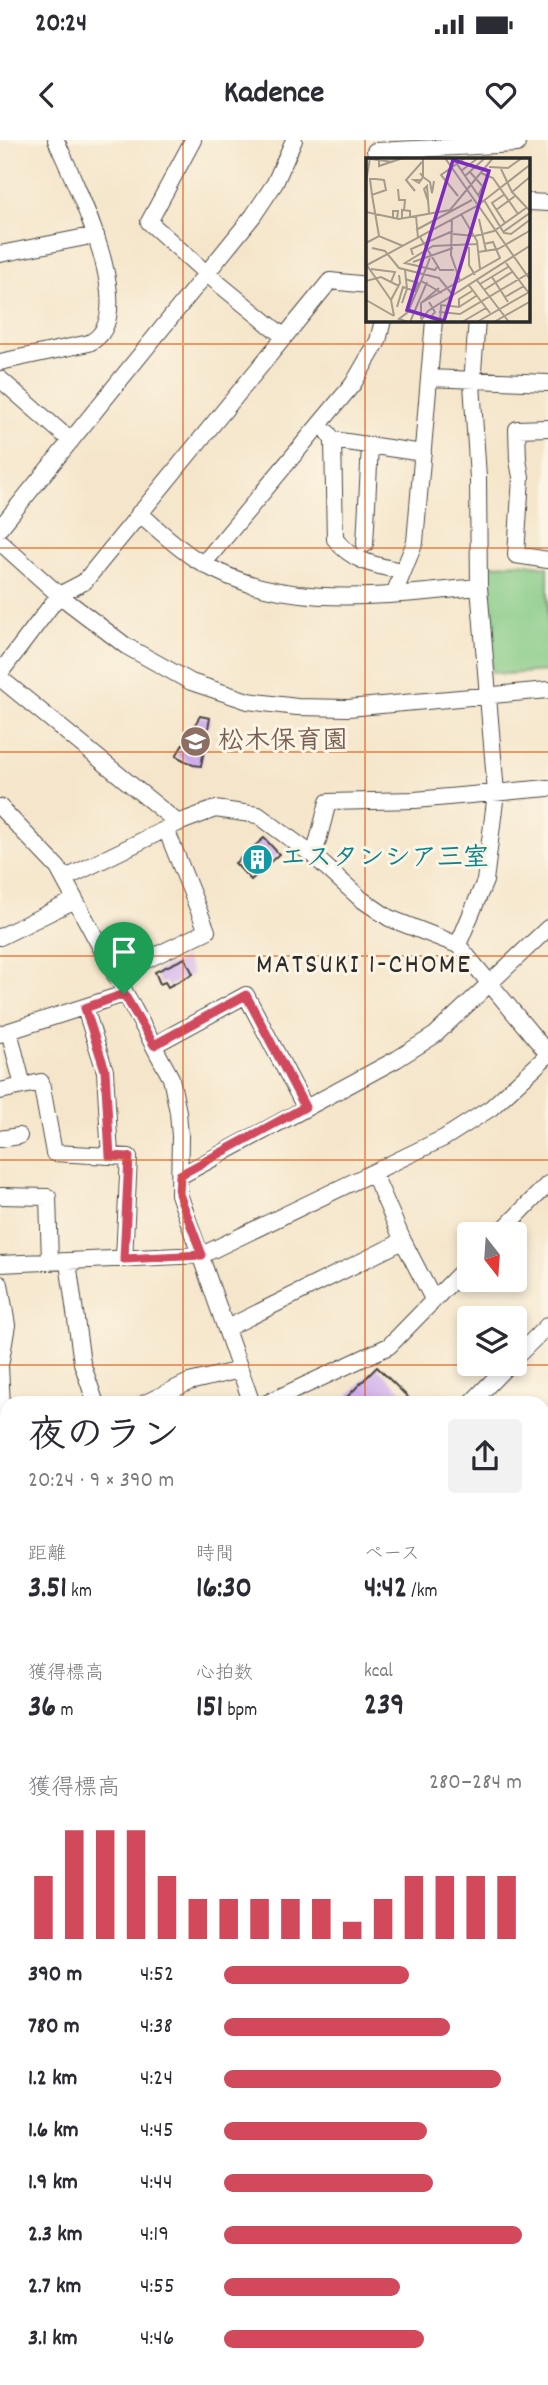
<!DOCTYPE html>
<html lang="ja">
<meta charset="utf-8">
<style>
body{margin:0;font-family:Dekko,"Klee One",sans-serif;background:#f2f2f3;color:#2b2b33;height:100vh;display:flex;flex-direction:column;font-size:26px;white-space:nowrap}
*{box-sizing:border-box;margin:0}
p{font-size:23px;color:#7c7c81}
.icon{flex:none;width:38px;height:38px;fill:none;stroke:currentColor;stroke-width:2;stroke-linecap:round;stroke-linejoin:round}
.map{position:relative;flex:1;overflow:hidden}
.side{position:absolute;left:0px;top:1256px;width:550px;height:989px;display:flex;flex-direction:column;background:#fff;border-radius:21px 21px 0 0;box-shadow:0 4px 10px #0003}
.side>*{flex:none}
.needle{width:46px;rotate:163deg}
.fabs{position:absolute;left:457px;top:1082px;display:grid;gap:14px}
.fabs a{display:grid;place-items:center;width:70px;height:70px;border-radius:7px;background:#fff;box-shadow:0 4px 10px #0003;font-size:35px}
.pin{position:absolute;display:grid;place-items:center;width:60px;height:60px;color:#fff;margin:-72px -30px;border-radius:50% 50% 50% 0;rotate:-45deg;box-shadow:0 0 7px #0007}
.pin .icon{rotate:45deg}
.round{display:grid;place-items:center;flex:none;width:74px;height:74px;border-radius:7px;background:#f2f2f3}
.headline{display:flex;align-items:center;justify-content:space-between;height:119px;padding:0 28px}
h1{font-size:38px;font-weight:700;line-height:52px}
.stats{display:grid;grid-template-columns:repeat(3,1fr);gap:10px;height:119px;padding:7px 28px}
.stats div{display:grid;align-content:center}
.stats b{font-size:30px;font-weight:700}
.stats small{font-size:19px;font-weight:400}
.stats p{font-size:19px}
.chart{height:196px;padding:14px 28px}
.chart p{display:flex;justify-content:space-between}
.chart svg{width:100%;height:126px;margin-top:7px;stroke:#d1495b;stroke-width:6}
ul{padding:0 28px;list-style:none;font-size:23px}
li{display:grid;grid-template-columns:112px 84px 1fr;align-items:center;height:52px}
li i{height:18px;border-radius:9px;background:#d1495b}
.status{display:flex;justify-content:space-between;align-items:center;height:49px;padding:0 35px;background:#fff;direction:ltr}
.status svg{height:19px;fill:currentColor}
header{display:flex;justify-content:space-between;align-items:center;height:91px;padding:0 28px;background:#fff;font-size:32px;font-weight:700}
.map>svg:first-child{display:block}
.green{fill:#82c984;stroke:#567a58;stroke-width:2}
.building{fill:#cfadec}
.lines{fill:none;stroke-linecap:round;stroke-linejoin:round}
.minor-casing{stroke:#494743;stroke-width:18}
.minor{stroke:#fff;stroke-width:16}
.route-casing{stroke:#fff;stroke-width:14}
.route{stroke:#d1495b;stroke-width:9}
.grid{fill:none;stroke:#df570e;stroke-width:2;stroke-opacity:0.55}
.labels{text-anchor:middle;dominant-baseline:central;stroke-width:6;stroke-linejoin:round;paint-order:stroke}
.education-label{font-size:26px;font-weight:bold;fill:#785e54;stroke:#fcf5e5;text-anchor:start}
.culture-label{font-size:26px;font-weight:bold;fill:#0d838f;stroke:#fcf5e5;text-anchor:start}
.neighbourhood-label{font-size:28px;letter-spacing:2px;fill:#2b2b2b;stroke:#fcf5e5}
.inset-road{fill:none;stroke:#a49b8b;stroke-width:2}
.view{fill:#7b2cbf;fill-opacity:0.15;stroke:#7b2cbf;stroke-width:3.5}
.inset-edge{fill:none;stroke:#2b2b2b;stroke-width:3.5}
</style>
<div class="status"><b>20:24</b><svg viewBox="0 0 49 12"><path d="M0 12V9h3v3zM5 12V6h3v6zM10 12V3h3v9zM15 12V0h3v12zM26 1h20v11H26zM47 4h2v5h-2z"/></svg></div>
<header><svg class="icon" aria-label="back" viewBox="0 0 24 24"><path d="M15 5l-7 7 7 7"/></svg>Kadence<svg class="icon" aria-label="heart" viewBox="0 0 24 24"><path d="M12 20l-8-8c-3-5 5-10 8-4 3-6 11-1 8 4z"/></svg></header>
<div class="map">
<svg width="548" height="2245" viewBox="0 0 548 2245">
<rect width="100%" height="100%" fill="#fcf5e5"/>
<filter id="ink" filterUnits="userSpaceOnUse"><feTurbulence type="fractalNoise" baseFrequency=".0143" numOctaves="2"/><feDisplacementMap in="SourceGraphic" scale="14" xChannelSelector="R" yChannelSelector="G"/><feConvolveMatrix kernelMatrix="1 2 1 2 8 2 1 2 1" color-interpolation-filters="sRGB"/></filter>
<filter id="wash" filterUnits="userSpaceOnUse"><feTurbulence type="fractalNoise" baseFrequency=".00686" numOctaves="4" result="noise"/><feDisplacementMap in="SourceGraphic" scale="28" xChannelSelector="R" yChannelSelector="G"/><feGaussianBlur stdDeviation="1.57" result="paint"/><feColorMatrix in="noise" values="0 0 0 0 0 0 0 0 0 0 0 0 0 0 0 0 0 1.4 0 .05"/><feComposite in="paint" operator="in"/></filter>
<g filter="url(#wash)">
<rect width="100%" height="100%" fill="#f5e6cb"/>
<path class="green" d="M520 423 548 427V531L505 534 492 532 484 426Z"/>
<g id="blocks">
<path class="building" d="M200 576 210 578 201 626 193 625 176 616Z
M264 698 279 714 251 740 235 723Z
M185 818 193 834 168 847 165 842 160 844 155 832Z
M377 1227 415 1264H340Z"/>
</g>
</g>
<g filter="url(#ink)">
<use href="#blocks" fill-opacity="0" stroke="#494743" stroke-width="2"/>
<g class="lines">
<defs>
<path id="minor" d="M193 0 149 82 207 134 283 196
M375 11 517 4
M529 62 548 63
M0 114 96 95
M0 222 89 203C144 178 72 38 56 0
M429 238 548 243
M0 239 71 301
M548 288 517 289 518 320 521 337 516 415 548 420
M328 293 333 300 423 313
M333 300 335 399C351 421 376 426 402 431
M139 373C157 388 176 407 197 420 281 473 386 455 479 447L478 338 472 243 477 180
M0 388 253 76 275 43 294 0
M0 402 59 455 126 506 191 542 248 561 297 567 348 568 548 550
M365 404 370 305
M203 424 353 244 378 201 383 180
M394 454 415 402 434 180
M0 533 59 455 84 442 330 141 368 145
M0 538 178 683
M0 667 58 728 171 938 178 972 180 996 179 1054 252 1264
M314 716 328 662 415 660 548 648
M64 739 178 683 215 669 258 675 314 716 361 759 389 778 458 805 548 914
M0 797 75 760
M458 805 485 741 496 653 479 447
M115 835 207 791 166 689
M85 868 105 931 110 1016
M9 891 23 946
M0 894 124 854
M154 905 246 855 305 967
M0 951 41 942 54 1013 129 1017 124 1119
M0 999 19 996
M373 1032 403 1101 433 1159
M180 1036 397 919 435 895 548 788
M0 1056 48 1057 50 1122
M499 1094 548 1044
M68 1122 82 1223 96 1264
M0 1124 202 1115 444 998 491 968 548 915
M0 1144 7 1185 0 1226 3 1287
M227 1188 403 1101
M514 1219 548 1185
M143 1264 189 1242 240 1230
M265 1264 389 1206 469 1124
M470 1264 510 1223
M542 1336 548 1330
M0 1364 7 1372
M542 1459 548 1457
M0 1521 7 1519
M0 1687 7 1692
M0 1754 7 1744
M0 1824 7 1829
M542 1936 548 1930
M0 2004 7 1922
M542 2115 548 2109
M0 2166H7
M108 2238 117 2245
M518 2238 526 2245
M62 2245 67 2238
M196 2245 200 2238
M296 2245 301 2238
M441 2245 446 2238"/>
</defs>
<use href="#minor" class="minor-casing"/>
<use href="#minor" class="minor"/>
</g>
</g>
<g class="lines" filter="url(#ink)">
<defs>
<path id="route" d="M124 854 154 905 246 855 305 967 180 1035 179 1054 202 1115 124 1119 129 1017 110 1016 105 930 85 868Z"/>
</defs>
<use href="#route" class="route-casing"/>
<use href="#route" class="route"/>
</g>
<path class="grid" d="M183 0V1264M365 0V1264M0 204H548M0 408H548M0 612H548M0 816H548M0 1020H548M0 1225H548M0 1429H7M542 1429H548M0 1633H7M542 1633H548M0 1837H7M542 1837H548M0 2041H7M542 2041H548M183 2238V2245M365 2238V2245"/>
<defs>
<symbol id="school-disc" viewBox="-11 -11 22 22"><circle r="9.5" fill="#8d6e63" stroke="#fcf5e5"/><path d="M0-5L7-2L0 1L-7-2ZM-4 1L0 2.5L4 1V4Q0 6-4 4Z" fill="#fff"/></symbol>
<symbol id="building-disc" viewBox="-11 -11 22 22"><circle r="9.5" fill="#0f9aa8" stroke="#fcf5e5"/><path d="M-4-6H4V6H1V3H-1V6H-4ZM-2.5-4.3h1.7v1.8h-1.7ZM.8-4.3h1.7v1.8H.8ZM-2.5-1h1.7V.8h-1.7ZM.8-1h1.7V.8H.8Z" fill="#fff"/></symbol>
</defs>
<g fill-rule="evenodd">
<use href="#school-disc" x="178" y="584" width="35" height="35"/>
<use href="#building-disc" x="240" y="702" width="35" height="35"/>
</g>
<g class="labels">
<g class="education-label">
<text x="218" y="602">松木保育園</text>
</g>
<g class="culture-label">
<text x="280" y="719">エスタンシア三室</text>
</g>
<g class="neighbourhood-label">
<text x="364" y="827">MATSUKI 1-CHOME</text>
</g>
</g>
<g transform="translate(366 18)">
<rect width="164" height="164" fill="#f5e6cb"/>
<path class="inset-road" d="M13 0V8L37 0M57 0V19L64 24 66 35 68 23M79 0 165 123M5 1 27 4M91 6 116 43M123 9 142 10 156 0M135 11 146 34M95 13 112 0M104 14 118 30M54 15 57 19 53 25 48 22H55M115 15 127 20 152 56M99 18 119 0M3 21H9L18 22 20 32 6 37 4 21M0 24 4 0M32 31 33 42H39L38 53M49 33 40 22 56 4M6 37 13 78M92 38 75 17 99 0M112 38 122 18M118 42 138 75 145 76 165 61M62 43 58 31 61 28 63 55M130 52 149 38M0 54 33 61 84 52 127 0M95 56 111 83 114 111M50 58 52 80M27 61V53H32L31 61M36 61V52L44 53V59M86 61 85 97 94 123M113 61 120 93M139 65 126 45 139 36M50 72 106 42M137 74 165 54 146 34 165 18M87 76 109 78 128 73 160 50M54 79 74 112H88M0 85 13 78 37 88M103 89V107L109 117M6 90 19 93 33 110 73 120 86 136M112 94 132 91 165 72M47 97 45 91 87 73M47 104 87 90M140 105 162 134M0 106 25 142M1 107 111 48 165 6M71 109 69 112 39 105 67 88 111 86M5 111 29 114 25 124M126 119 142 144M110 121 143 164M0 123 15 119 33 128M55 123 64 100M102 126 124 155M114 126 142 109M118 132 146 114M139 139 158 128M0 142 28 158M63 144 69 154 64 160 77 164M36 145 41 131 39 112M55 145 73 130M93 148V141L106 133M31 149 37 129 49 133 52 125 39 121M73 154 94 156 165 114M28 158 25 142 34 125 33 117M55 161V145L134 100 127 84 118 86M42 164 33 161 42 154 55 123 76 135M44 164 61 124M54 164 62 153 165 87M74 164 75 147 93 149 110 138M96 164 120 150M111 164 165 133M128 164 165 143"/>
<path class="view" d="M87 2 123 13 78 163 41 152Z"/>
<rect width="164" height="164" class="inset-edge"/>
</g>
</svg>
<div class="fabs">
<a><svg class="needle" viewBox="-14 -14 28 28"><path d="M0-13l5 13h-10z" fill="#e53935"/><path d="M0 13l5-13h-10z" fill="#7c7c81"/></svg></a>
<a><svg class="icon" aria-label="layers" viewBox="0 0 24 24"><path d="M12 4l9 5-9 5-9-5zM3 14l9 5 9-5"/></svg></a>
</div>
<div class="pin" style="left:124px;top:854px;background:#1e9e55"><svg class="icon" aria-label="arrive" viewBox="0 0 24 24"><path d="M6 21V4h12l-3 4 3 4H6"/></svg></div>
<section class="side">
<div class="headline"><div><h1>夜のラン</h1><p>20:24 · 9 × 390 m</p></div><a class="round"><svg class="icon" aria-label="share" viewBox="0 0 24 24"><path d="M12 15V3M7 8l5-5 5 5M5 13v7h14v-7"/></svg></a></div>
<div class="stats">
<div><p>距離</p><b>3.51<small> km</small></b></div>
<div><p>時間</p><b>16:30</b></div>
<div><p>ペース</p><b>4:42<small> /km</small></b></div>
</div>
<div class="stats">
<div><p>獲得標高</p><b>36<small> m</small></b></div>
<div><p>心拍数</p><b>151<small> bpm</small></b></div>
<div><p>kcal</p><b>239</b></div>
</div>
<div class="chart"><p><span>獲得標高</span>280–284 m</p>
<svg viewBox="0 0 160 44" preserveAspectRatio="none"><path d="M5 44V22M15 44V6M25 44V6M35 44V6M45 44V22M55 44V30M65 44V30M75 44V30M85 44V30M95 44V30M105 44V38M115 44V30M125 44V22M135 44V22M145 44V22M155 44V22"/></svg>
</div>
<ul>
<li><b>390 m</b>4:52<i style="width:62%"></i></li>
<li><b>780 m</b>4:38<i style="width:76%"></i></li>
<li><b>1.2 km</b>4:24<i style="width:93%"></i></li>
<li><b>1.6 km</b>4:45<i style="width:68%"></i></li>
<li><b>1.9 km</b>4:44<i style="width:70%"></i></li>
<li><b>2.3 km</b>4:19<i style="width:100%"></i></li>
<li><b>2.7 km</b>4:55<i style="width:59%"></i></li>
<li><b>3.1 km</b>4:46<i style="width:67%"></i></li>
</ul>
</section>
</div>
